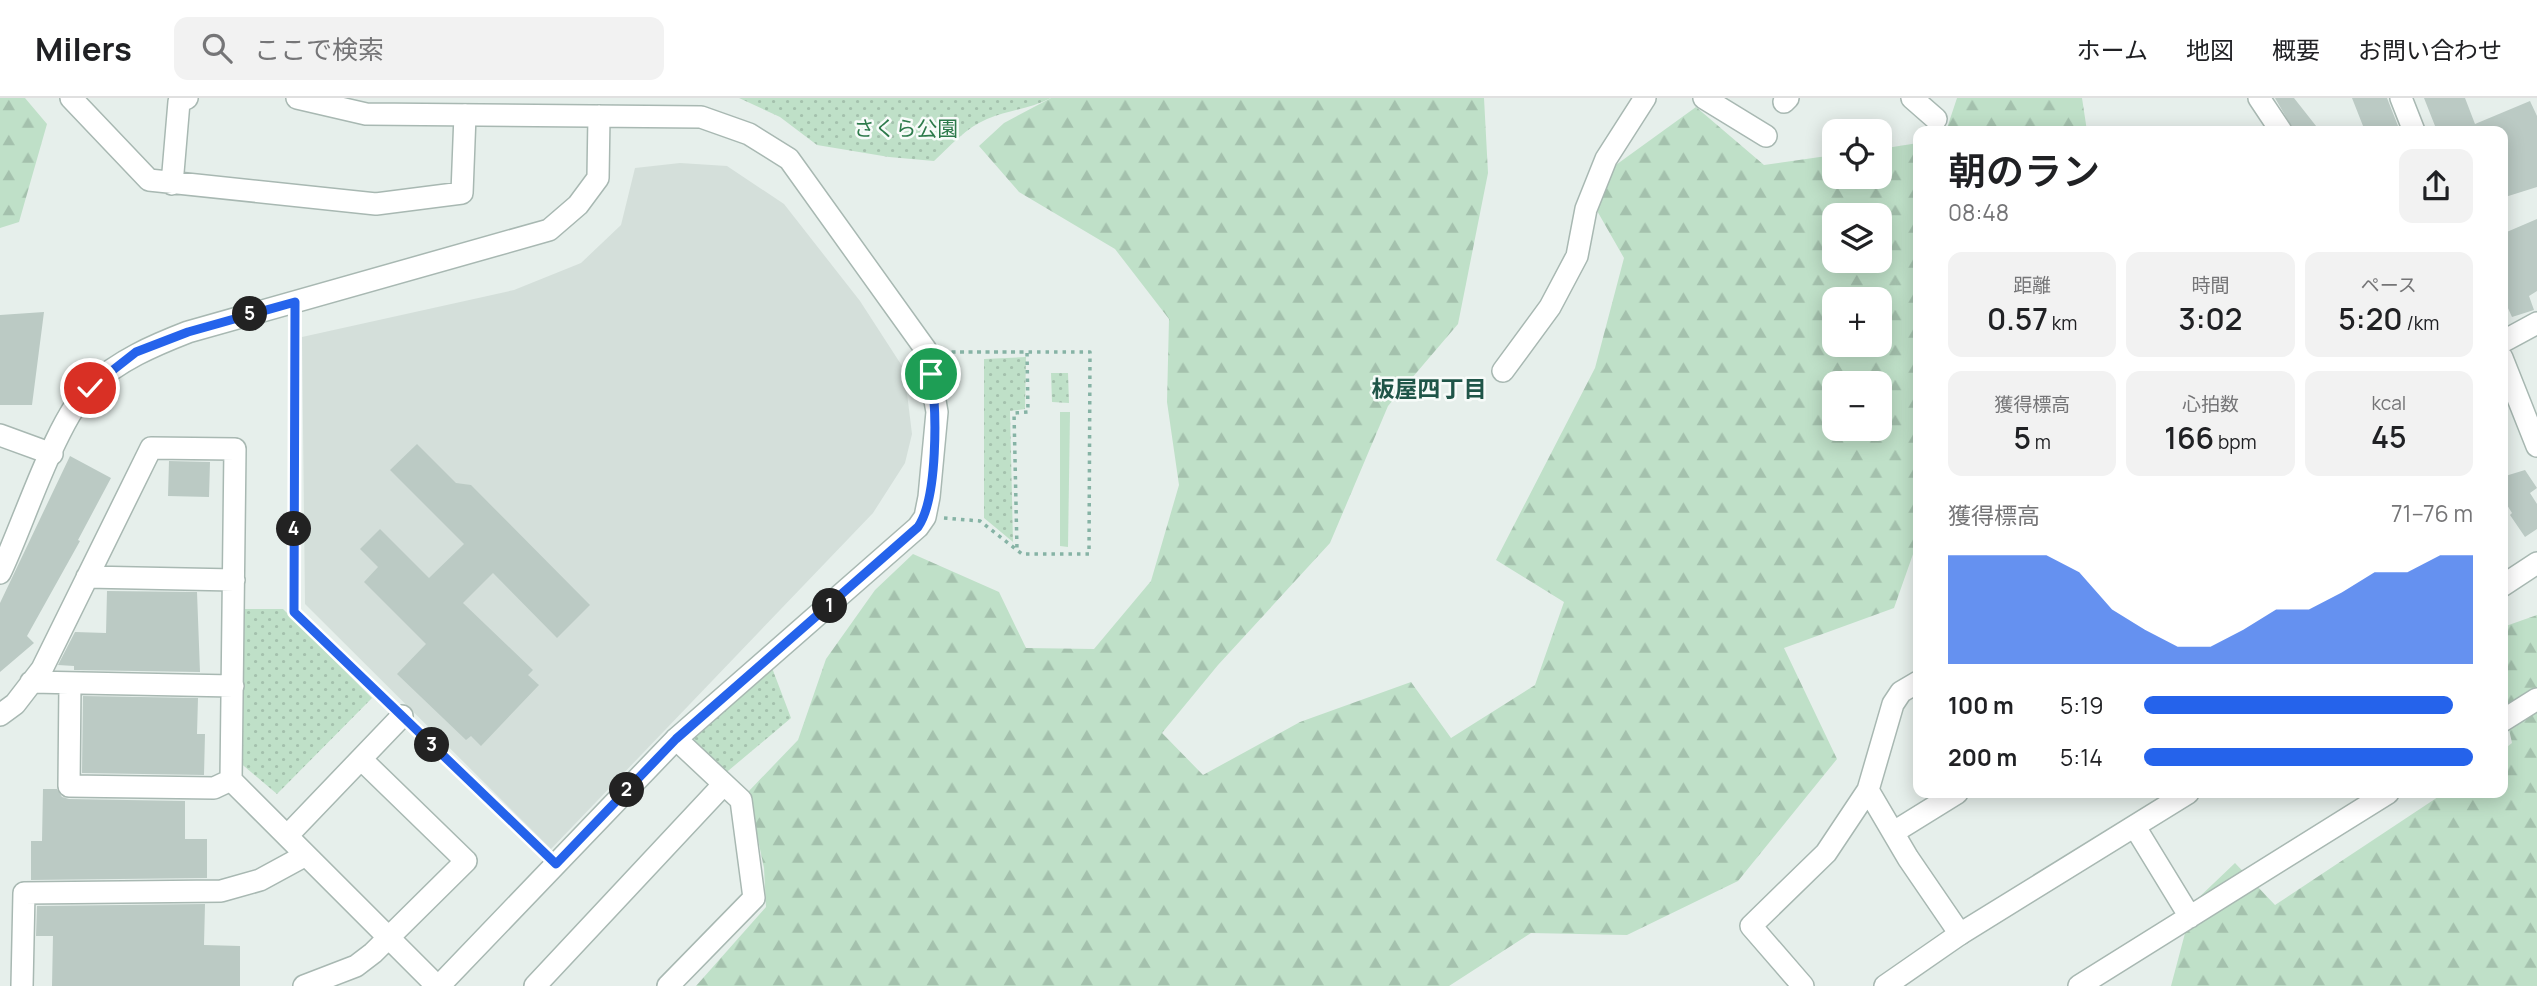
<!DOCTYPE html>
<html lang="ja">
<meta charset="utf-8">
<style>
body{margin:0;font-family:Manrope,"Noto Sans JP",sans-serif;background:#f2f2f2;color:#202124;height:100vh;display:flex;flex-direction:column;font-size:26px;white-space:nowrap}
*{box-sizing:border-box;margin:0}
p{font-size:23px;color:#757577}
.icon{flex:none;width:38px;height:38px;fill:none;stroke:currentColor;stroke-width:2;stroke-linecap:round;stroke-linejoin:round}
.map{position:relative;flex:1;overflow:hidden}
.panel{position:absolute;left:1913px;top:28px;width:595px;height:672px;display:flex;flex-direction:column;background:#fff;border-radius:14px;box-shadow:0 4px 18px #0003}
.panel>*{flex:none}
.tools{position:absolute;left:1822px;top:21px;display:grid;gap:14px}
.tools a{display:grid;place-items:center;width:70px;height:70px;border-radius:14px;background:#fff;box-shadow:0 4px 18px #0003;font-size:35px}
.pin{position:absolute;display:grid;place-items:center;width:60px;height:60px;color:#fff;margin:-30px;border:4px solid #fff;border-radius:50%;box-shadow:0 2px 7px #0007}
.km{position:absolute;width:35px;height:35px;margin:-18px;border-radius:50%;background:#222;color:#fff;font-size:19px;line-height:35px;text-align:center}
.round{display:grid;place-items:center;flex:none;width:74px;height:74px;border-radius:14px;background:#f2f2f2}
.headline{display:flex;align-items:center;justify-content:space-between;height:119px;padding:0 35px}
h1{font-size:38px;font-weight:600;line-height:52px}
.metrics{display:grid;grid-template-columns:repeat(3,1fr);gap:10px;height:119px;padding:7px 35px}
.metrics div{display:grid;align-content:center;border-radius:14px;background:#f2f2f2;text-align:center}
.metrics b{font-size:30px;font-weight:600}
.metrics small{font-size:19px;font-weight:400}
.metrics p{font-size:19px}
.chart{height:196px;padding:14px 35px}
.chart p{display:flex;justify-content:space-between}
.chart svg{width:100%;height:126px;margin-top:7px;fill:#2563eb;opacity:.7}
ul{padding:0 35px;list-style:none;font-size:23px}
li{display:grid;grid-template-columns:112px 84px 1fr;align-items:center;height:52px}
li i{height:18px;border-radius:9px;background:#2563eb}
header{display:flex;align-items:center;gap:42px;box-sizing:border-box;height:98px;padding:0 35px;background:#fff;border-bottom:2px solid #e0e0e0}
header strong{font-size:33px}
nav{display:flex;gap:38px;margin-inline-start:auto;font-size:24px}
.search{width:490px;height:63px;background:#f2f2f2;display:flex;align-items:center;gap:18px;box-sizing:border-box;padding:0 24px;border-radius:14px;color:#757577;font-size:26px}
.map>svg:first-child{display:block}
.built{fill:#d4dfda}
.grass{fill:url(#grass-dots)}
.forest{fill:url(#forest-firs);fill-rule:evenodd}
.garden{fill:#bfe0c8}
.building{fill:#bbcac4}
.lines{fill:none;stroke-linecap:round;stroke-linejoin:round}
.minor-casing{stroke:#a8b8b2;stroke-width:24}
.tertiary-casing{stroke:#a8b8b2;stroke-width:24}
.path{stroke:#86b3a5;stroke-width:3.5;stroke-dasharray:3.5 5;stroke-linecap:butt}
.minor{stroke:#fff;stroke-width:21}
.tertiary{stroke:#fff;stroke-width:21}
.route-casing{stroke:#fff;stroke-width:14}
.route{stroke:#2563eb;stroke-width:9}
.labels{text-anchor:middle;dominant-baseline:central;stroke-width:5;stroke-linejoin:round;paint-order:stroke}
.park-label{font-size:21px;fill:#2d7a4b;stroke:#f7fbf9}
.neighbourhood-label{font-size:23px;font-weight:bold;fill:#1f5548;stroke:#f7fbf9}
</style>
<header>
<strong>Milers</strong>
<div class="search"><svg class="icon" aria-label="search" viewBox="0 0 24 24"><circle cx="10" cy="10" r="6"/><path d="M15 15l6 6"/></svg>ここで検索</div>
<nav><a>ホーム</a><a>地図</a><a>概要</a><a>お問い合わせ</a></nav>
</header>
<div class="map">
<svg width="2537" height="888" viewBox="0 0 2537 888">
<defs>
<pattern id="grass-dots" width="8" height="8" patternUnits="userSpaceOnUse" patternTransform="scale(1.75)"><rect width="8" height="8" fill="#bfe0c8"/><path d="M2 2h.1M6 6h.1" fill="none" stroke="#a4c1ad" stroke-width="1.8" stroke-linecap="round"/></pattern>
<pattern id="forest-firs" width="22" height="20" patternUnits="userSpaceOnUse" patternTransform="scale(1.75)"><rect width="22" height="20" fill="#bfe0c8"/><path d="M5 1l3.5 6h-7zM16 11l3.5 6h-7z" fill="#a4c1ad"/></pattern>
</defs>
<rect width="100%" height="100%" fill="#e6efeb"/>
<path class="built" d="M680 65 727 68 784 106 860 203 904 271 912 336 905 365 873 415 551 751 305 506 302 239 514 192 581 165 621 127 635 70Z"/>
<path class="grass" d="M739 0H1051C1030 11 1009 12 987 21 966 30 951 47 934 63L889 59 817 47 780 19Z
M1026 259 1025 311 1010 313 1013 444 984 420V261Z
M1051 275H1068L1069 305 1052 304Z
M241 511H283L372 600 277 696 238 663Z
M766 554 791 620 722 678 685 640Z"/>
<path class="forest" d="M0 0H25L47 26 19 124 0 130Z
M1051 0H1484L1488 75 1458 226 1388 308 1330 445 1218 567 1162 635 1203 677 1300 624 1411 584 1451 640 1535 587 1564 504 1496 462 1595 270 1624 160 1584 90 1696 9 1764 67 1834 57V79H1880V51L1918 45V442L1894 510 1784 550 1837 661 1738 783 1627 837 1531 835 1449 888H696L766 809 764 770 748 694 798 642 826 561 875 492 913 456 999 494 1026 550 1094 551 1151 483 1179 387 1167 304 1169 221 1115 151 1019 94 979 48 1004 25ZM1834 117H1880V163H1834ZM1834 201H1880V247H1834ZM1834 285H1880V331H1834Z
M1957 0H2082L2087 33H1946Z
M2537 517V888H2171L2193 805 2235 765 2275 807 2444 695H2502L2503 652 2512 645 2503 604V529Z"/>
<path class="garden" d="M1060 314H1070L1068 449 1060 448Z"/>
<path class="building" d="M2275 0H2294L2320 33H2294Z
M2352 0H2387L2400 33H2365Z
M2424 0H2465L2475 26 2530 3 2537 18V89L2502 100V33H2437Z
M2537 121V193L2529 198 2534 212 2512 219 2502 197V136Z
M44 214 32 307H0V217Z
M417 346 456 385 471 387 590 507 557 540 493 475 463 505 533 572 528 577 539 587 481 648 471 638 466 642 397 576 426 546 364 484 378 469 360 451 380 431 429 480 464 446 390 372Z
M70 358 111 380 78 442 80 443 27 538 34 545 0 574V505Z
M169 363 210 364 209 399 168 398Z
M2525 372 2537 390 2530 395 2537 406V431L2525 439 2510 417 2512 415 2502 399V379Z
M107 493 197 494 200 574 74 572V568L58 567 75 534 106 535Z
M83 598 198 600 197 636H205L204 677 82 675Z
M43 691H57L62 699 69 701 185 703V741H207V780L31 782V743H42Z
M205 806 204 847 240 848V888H52L53 838H36L37 808Z"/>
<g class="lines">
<defs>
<path id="minor" d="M71 0 149 82 376 106 462 95 465 17
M1704 0 1766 38
M1912 0 1936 21
M2259 0 2281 33
M1784 4 1788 0
M172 86 179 4 187 0
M2502 244 2537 225
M1503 273 1550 209 1577 158 1586 111 1606 61 1645 0
M0 337 52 356
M87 479 234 482
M31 584 233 588
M70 585 69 688 214 690 231 682
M0 617 15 606 42 571 151 350 235 351 231 682 437 888
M2502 623 2537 601
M1868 692 1908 760 1960 836
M2135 729 2190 819
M1894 734 1957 695
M287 738 402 618
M22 888 24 795 221 793 260 782 306 757
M304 888 356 868 373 855 466 763 361 661
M535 888 724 686
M668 888 754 800 741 702 676 641
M1803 888 1751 828 1826 755 1868 692 1893 606 1901 594 1918 584
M2079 888 2388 695"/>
<path id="tertiary" d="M297 0 366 16 701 19 749 36 789 61 926 252 937 314 929 399 925 419 918 429 676 641 439 888
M2401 0 2414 33
M2502 260 2537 348
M0 475C23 428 56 321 91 288 120 262 152 248 188 234L549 132 578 107 598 80 599 18
M2502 488 2537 465
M1885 888 1960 836 2188 695"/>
</defs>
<use href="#minor" class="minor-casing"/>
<use href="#tertiary" class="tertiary-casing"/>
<path class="path" d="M295 223 294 514 390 605
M943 254H1027L1028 314 1014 315 1017 452
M944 420 980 423 1022 456H1089L1090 254H946
M415 630 543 754"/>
<use href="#minor" class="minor"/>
<use href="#tertiary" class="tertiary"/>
</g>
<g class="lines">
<defs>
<path id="route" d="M90 290 136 254 188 234 295 204 294 514 556 766 676 641 918 429C938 400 937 312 931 276"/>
</defs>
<use href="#route" class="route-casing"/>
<use href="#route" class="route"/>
</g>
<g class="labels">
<g class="park-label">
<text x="906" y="30">さくら公園</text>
</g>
<g class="neighbourhood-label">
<text x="1429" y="290">板屋四丁目</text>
</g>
</g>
</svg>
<div class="tools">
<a><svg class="icon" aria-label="locate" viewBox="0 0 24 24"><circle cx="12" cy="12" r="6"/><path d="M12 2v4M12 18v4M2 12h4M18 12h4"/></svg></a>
<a><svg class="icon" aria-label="layers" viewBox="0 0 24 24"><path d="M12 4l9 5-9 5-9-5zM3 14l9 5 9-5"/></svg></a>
<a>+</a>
<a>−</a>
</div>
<div class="pin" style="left:931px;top:276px;background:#1e9e55"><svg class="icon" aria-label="arrive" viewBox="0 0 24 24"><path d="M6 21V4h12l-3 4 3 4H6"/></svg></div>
<div class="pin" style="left:90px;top:290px;background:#d93025"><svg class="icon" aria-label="check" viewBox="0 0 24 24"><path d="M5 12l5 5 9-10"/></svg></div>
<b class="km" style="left:830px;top:508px">1</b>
<b class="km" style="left:627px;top:692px">2</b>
<b class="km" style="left:432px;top:647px">3</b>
<b class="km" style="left:294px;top:431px">4</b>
<b class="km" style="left:250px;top:216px">5</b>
<section class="panel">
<div class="headline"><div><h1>朝のラン</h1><p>08:48</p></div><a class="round"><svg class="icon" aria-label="share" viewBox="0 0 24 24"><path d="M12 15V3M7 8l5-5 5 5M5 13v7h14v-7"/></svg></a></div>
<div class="metrics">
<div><p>距離</p><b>0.57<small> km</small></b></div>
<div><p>時間</p><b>3:02</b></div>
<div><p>ペース</p><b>5:20<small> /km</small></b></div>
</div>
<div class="metrics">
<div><p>獲得標高</p><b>5<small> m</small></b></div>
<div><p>心拍数</p><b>166<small> bpm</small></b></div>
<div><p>kcal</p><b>45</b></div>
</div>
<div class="chart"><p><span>獲得標高</span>71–76 m</p>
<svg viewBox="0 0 160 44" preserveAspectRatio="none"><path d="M0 44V6L10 6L20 6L30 6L40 12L50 25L60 32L70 38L80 38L90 32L100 25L110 25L120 19L130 12L140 12L150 6L160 6V44z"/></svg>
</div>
<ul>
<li><b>100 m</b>5:19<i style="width:94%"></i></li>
<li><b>200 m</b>5:14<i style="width:100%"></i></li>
</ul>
</section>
</div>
